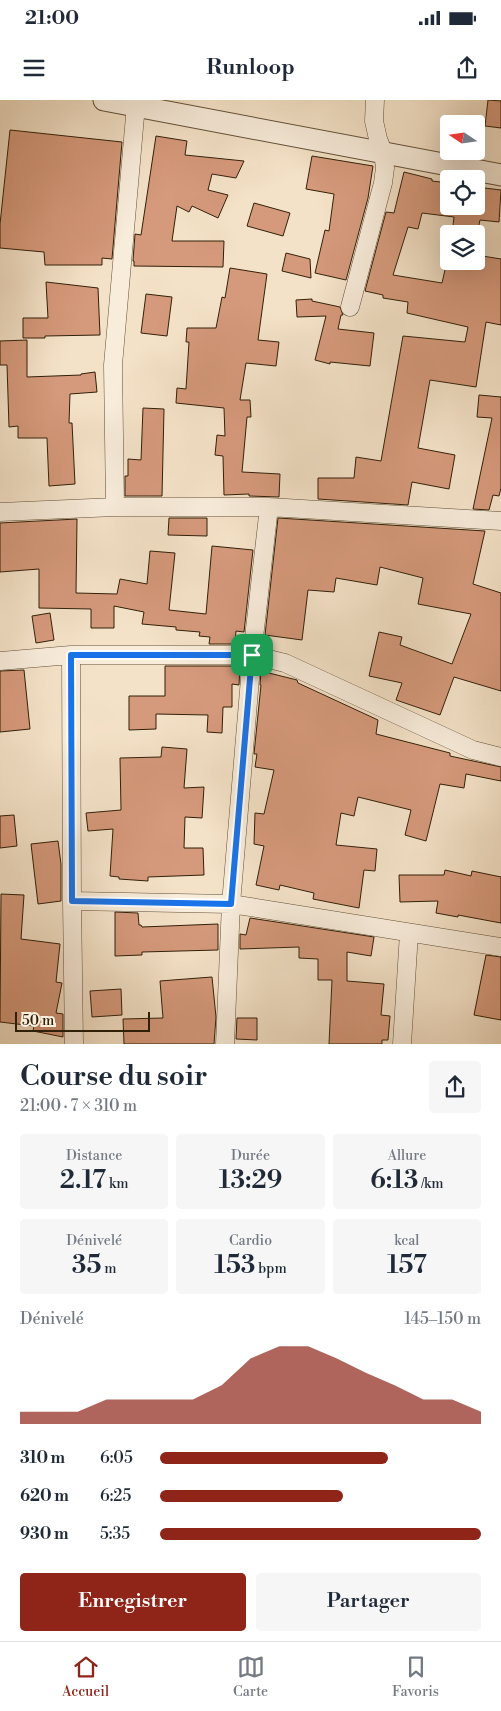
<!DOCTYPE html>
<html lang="fr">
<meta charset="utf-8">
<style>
body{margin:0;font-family:"Libre Bodoni",serif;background:#f6f6f7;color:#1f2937;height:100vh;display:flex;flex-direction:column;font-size:19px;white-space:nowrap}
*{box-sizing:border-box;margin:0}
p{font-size:16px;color:#747a83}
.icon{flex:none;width:28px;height:28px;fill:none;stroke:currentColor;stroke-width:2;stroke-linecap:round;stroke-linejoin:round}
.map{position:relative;height:944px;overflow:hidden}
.drawer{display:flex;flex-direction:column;background:#fff;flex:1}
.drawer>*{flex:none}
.needle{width:32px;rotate:283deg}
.fabs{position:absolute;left:440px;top:15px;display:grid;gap:10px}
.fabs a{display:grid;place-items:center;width:45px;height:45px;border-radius:5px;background:#fff;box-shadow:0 5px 20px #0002;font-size:25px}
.scale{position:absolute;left:15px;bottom:12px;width:135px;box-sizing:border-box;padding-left:5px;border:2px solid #312008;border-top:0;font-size:14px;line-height:18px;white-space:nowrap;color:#312008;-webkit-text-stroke:4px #f8ecdb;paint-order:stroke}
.pin{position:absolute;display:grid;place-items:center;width:42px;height:42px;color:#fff;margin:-21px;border-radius:10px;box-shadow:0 2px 8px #0006}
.round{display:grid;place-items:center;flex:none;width:52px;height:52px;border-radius:5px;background:#f6f6f7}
.overview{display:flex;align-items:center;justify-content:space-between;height:85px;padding:0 20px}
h1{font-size:28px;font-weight:600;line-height:38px}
.metrics{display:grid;grid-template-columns:repeat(3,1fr);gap:8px;height:85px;padding:5px 20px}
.metrics div{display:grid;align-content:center;border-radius:5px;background:#f6f6f7;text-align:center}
.metrics b{font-size:25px;font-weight:600}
.metrics small{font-size:14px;font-weight:400}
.metrics p{font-size:14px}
.chart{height:140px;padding:10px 20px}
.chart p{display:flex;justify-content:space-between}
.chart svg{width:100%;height:90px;margin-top:5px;fill:#8f2418;opacity:.7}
.button{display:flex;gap:10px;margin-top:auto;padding:10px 20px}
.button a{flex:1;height:58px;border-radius:5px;background:#8f2418;color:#fff;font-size:20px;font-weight:600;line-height:58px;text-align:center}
.button a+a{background:#f6f6f7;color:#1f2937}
ul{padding:0 20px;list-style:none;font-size:16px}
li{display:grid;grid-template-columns:80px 60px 1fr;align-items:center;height:38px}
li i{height:12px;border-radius:6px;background:#8f2418}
.status{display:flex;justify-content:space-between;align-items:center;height:35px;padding:0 25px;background:#fff;direction:ltr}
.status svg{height:14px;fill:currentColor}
header{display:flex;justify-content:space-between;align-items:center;height:65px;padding:0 20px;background:#fff;font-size:22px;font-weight:600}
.tab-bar{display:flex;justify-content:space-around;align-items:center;height:70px;border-top:1px solid #e0e1e3;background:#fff;font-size:14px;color:#747a83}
.tab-bar a{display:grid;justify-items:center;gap:2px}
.tab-bar .active{color:#8f2418}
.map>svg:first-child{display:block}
.building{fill:#d5997b;stroke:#312008}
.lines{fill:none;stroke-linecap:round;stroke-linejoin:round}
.minor-casing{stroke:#625038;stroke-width:19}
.tertiary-casing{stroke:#625038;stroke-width:23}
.minor{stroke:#f8ecdb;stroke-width:18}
.tertiary{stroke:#f8ecdb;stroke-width:21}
.route-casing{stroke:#fff;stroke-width:10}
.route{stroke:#1a73e8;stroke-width:6}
</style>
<div class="status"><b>21:00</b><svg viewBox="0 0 49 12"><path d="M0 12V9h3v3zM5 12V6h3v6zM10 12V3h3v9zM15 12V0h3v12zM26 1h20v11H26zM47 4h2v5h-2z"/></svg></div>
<header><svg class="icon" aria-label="menu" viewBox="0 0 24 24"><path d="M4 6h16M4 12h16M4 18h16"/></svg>Runloop<svg class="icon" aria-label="share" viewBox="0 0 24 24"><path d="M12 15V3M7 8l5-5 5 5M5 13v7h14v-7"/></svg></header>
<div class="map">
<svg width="501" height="944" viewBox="0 0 501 944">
<rect width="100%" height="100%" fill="#f4e2c8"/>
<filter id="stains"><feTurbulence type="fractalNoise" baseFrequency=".004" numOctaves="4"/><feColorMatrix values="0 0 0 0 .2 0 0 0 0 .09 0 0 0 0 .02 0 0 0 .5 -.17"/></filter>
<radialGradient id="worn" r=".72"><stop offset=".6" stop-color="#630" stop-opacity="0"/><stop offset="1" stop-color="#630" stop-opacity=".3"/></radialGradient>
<path class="building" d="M488 0 501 1V28L485 26Z
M10 30 122 42 112 159 102 158V165H45L44 152 0 148V124Z
M156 36 187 41 185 55 244 61 236 78 212 74 208 90 228 95 218 118 192 106 189 112 177 106 172 141H224L223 167 134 166V161H133L135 134 141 135Z
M312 56 373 66 368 98 346 180 315 173 325 130 329 131 334 94 306 89Z
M404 72 432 79V81L449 83V106H476V87L501 90 499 122 480 120 477 134H452L454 117 422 113 418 129 408 127 393 175 442 183 447 161H476V155L501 159V225L486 222 476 287 430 280 418 348 455 355 449 389 412 382 408 405 318 399V378H354L356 357 381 361 403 236 465 242 468 227 407 213 408 202 383 198V195L365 191 386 112 394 113Z
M254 103 290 113 283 136 247 126Z
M286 153 310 159 311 178 282 171Z
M230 168 267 174 258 240 279 242 276 266 246 263 240 300H250L251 317H247L242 372 280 374 279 397 249 396V394L224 395 223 356 215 355 217 335 225 336 224 308 176 303 177 288 186 289 189 242H186L187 228H216L222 197 225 198Z
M46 182 98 188 100 235 45 236V238H23V218H48Z
M146 194 172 197 167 236 141 233Z
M312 199V201L340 207 343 215H341L338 229 374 233 370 266 330 262V264L315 260 326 216 297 217 296 200Z
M27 240V277L81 275V274L95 272 97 292 70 294 69 323H72L75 384 49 386 47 338H18V326L9 327 7 265H0V241Z
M479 295 501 297V388L499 396 493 395 489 410 473 409 492 318 477 317Z
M143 308 164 309 162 396H125V376H128V359L141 360Z
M169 418H207V436L168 435Z
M278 418 485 431 473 484 501 493V591L454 577 440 615 396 600 402 583 369 576 379 532 402 537 400 545 452 564 471 514 418 504 423 478 380 467 377 485 336 478 334 492 308 490 302 540 265 535Z
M77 419 76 493 117 494 120 479 147 484 150 451 175 453 169 510 206 514 212 446 253 450 244 532 236 531 235 544H209L210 537 199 536 200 532 176 530V527L142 524 144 512 114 506V528H91V509L39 508V469L0 472V423Z
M50 513 54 540 36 543 32 516Z
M165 566H240L239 585 232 584V607H223L222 633 207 632 208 615 156 614V629L129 630V596H165Z
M24 570 30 629 0 632V571Z
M261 571 297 580 298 583 378 620 376 634 450 653V656L501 667V681L466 674 464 688 440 684 426 741 405 735 411 710 358 697 354 716 341 713 336 745 377 749 375 771 364 770 359 808 313 799 314 793 280 785 279 790 256 785 264 746 254 744 255 713 264 714 274 670 255 667 257 654H254L261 585H260Z
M162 647 187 649 184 688 204 687 202 718 185 717 184 748H203L204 775 148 777V781L119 779V777L110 776 113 729 88 731 86 713 121 710 120 658 161 657Z
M14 715 17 746 0 748V716Z
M58 741 61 764V801L38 804 31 744Z
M445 770 471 776 472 771 501 777V823L458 815V817L436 813 438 801 400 802 399 775H444Z
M1 794 24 795 21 839 60 844 56 882 62 883 56 913 63 914V937L33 931 34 926 0 922Z
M115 812 138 813 139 825H141L142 827 218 824V850L142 852V855L115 856Z
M250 818 374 837 371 856 347 852V881L384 884 381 915 390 916 388 940H382V944H329L332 880H318V859L299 858V847L240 849V834L246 835Z
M486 855 501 857V920L474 915Z
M212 877 216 917 214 944H124L123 919 163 918 160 881Z
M121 889 122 915 92 917 90 891Z
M237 918H257V940L236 939Z"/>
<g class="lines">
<defs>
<path id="minor" d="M350 207 383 83 385 68 383 52 378 39 374 21 375 0
M115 407 113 265 136 5
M0 412 115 407H269L501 421
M71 555 72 801 74 944
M0 561 71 555H252L285 563 473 650 501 657
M72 801 231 804 501 847
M225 944 231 804 252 555 269 407
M402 944 409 833"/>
<path id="tertiary" d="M104 0 501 75"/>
</defs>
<use href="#minor" class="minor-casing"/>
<use href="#tertiary" class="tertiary-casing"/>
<use href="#minor" class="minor"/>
<use href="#tertiary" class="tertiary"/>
</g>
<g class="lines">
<defs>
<path id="route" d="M71 555H252L231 804 72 801Z"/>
</defs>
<use href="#route" class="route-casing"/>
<use href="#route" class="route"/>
</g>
<rect width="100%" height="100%" filter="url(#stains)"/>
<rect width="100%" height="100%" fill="url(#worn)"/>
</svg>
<div class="fabs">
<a><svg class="needle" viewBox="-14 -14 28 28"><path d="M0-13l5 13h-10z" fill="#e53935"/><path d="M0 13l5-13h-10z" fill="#747a83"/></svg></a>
<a><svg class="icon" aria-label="locate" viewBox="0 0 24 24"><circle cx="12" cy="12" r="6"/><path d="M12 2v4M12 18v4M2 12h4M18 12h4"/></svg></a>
<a><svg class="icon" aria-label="layers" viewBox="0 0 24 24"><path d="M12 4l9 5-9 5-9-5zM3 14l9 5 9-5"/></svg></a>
</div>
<div class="scale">50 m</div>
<div class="pin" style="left:252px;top:555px;background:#1e9e55"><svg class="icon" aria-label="arrive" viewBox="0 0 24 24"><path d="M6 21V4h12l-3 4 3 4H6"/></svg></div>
</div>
<section class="drawer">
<div class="overview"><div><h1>Course du soir</h1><p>21:00 · 7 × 310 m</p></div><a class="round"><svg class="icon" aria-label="share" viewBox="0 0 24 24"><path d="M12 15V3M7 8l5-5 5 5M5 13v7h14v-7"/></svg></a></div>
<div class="metrics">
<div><p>Distance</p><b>2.17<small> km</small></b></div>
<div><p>Durée</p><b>13:29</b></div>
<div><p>Allure</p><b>6:13<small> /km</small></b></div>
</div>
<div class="metrics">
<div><p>Dénivelé</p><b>35<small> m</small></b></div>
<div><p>Cardio</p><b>153<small> bpm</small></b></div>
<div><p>kcal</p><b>157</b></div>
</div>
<div class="chart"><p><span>Dénivelé</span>145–150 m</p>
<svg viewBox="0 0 160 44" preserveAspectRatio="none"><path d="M0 44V38L10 38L20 38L30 32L40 32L50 32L60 32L70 25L80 12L90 6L100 6L110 12L120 19L130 25L140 32L150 32L160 38V44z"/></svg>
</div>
<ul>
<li><b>310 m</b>6:05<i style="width:71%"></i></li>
<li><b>620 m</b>6:25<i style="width:57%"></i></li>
<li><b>930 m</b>5:35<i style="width:100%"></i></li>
</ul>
<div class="button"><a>Enregistrer</a><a>Partager</a></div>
</section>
<nav class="tab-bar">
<a class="active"><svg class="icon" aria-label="home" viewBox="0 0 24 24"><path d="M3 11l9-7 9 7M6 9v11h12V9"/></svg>Accueil</a>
<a><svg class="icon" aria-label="map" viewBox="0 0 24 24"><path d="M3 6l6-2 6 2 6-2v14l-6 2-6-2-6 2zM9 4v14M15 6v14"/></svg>Carte</a>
<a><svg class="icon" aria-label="saved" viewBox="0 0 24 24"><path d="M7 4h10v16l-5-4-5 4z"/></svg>Favoris</a>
</nav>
